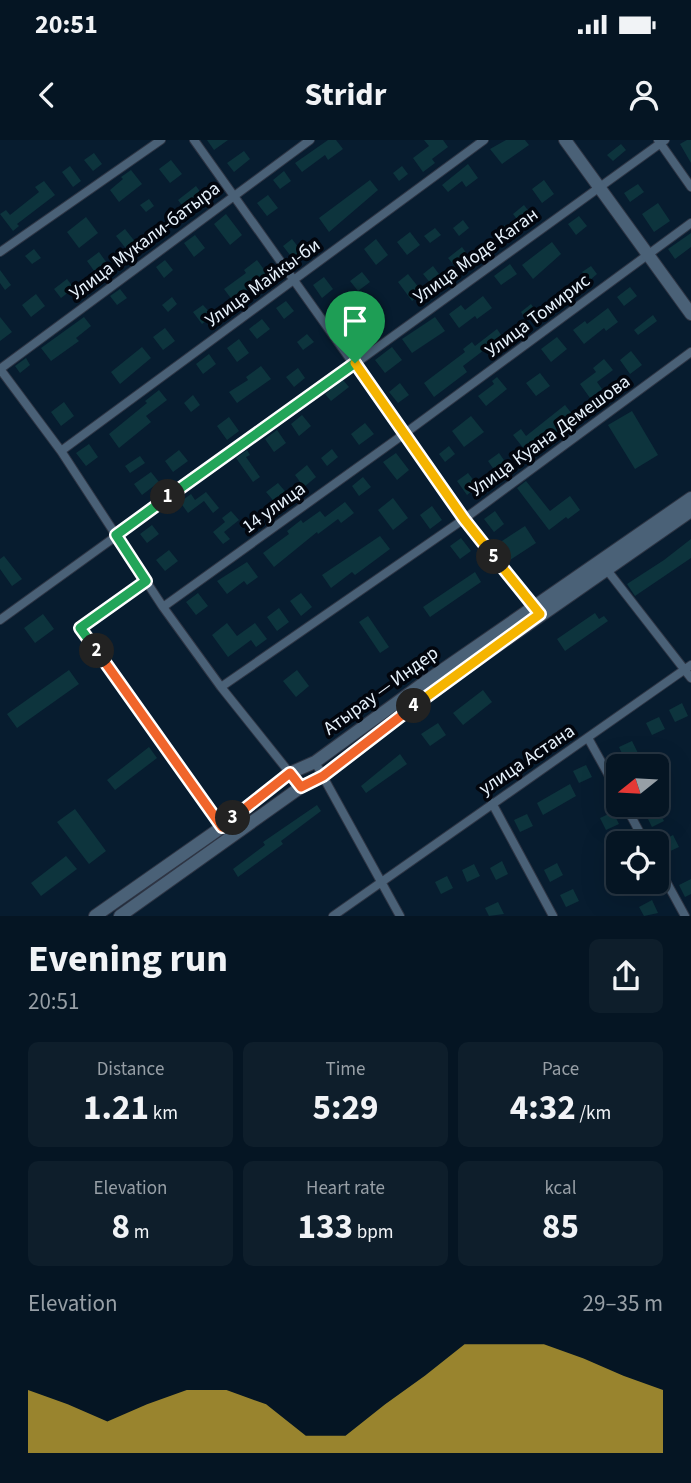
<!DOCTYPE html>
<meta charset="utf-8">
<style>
body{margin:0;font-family:"Source Sans 3",sans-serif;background:#0e1e2b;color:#f1f3f6;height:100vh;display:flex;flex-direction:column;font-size:26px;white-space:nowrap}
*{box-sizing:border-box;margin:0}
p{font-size:23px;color:#979fa6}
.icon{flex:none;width:38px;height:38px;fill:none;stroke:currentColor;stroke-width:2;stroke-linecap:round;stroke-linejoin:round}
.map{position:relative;height:776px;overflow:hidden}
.side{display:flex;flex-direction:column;background:#051523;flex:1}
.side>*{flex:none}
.needle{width:46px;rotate:252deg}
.tools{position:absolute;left:606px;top:614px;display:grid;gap:14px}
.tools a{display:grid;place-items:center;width:63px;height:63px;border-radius:10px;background:#051523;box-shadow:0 7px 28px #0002,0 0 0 2px #263441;font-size:35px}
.pin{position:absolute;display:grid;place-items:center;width:60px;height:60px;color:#fff;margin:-72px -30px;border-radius:50% 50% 50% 0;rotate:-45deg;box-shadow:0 0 7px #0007}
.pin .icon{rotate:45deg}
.km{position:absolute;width:35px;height:35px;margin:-18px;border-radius:50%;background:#222;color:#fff;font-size:19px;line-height:35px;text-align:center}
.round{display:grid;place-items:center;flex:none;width:74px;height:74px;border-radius:10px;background:#0e1e2b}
.summary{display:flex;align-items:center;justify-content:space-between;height:119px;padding:0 28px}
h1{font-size:38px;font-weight:700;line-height:52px}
.stats{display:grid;grid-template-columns:repeat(3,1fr);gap:10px;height:119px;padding:7px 28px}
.stats div{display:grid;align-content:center;border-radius:10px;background:#0e1e2b;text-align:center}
.stats b{font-size:35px;font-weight:700}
.stats small{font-size:19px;font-weight:400}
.stats p{font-size:19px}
.chart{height:196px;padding:14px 28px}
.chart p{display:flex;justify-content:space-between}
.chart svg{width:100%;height:126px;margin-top:7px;fill:#d8b434;opacity:.7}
.status{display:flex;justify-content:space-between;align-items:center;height:49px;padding:0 35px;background:#051523;direction:ltr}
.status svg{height:19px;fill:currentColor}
header{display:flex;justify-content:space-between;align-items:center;height:91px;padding:0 28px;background:#051523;font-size:32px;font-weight:700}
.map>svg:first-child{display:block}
.building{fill:#0d343d}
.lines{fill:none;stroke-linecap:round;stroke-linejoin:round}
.lane-casing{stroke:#2e3544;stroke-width:6}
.street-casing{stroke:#2e3544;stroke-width:10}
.secondary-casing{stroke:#2e3544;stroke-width:14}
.lane{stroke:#4a6177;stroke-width:4.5}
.street{stroke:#4a6177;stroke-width:8}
.secondary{stroke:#4a6177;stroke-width:12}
.split-1-casing{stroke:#fff;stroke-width:14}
.split-2-casing{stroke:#fff;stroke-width:14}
.split-3-casing{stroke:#fff;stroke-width:14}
.split-4-casing{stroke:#fff;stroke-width:14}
.split-5-casing{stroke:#fff;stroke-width:14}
.split-6-casing{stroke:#fff;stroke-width:14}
.split-1{stroke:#22a559;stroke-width:9}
.split-2{stroke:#22a559;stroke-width:9}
.split-3{stroke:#f0652b;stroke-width:9}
.split-4{stroke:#f0652b;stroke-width:9}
.split-5{stroke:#f5b400;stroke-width:9}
.split-6{stroke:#f5b400;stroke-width:9}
.labels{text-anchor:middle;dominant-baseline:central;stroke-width:7;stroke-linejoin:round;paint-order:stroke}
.street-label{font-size:19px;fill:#e7f2fc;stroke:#02060e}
</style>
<div class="status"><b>20:51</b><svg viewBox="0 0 49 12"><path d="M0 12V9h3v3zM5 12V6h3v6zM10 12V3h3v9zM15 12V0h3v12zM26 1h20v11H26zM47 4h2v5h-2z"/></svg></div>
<header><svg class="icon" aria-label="back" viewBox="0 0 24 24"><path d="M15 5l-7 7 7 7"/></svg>Stridr<svg class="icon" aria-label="person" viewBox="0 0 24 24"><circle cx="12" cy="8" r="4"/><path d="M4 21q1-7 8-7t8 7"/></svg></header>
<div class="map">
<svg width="691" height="776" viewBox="0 0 691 776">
<rect width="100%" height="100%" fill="#071c2f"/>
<path class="building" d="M207 0H228L214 10Z
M328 0H336L343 9 328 20 325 15 302 32 295 23Z
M424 0H443L448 7 432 19 435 23 423 32 413 18 429 6Z
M506 0H525L529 5 502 24 490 9Z
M687 0H691V23L680 4Z
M621 4 626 10 613 21 607 15Z
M244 11 250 19 234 32 227 23Z
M94 13 102 24 93 31 84 20Z
M171 20 182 34 170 43 159 29Z
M468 24 478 38 466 47 462 41 448 52 442 45Z
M70 26 81 41 73 47 62 32Z
M402 26 408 34 399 41 393 33Z
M131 30 142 44 119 62 110 50 123 39 121 37Z
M284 31 291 41 280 49 273 40Z
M370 40 378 50 329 92 319 78Z
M544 40 554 54 542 63 532 49Z
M44 41 55 55 17 84 19 86 13 91 0 74 6 70 10 75 39 52 35 47Z
M638 44 644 52 630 62 624 53Z
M196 46 204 57 186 71 178 60Z
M268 55 278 68 267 76 257 63Z
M149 59 154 66 146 72 140 65Z
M658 63 670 81 654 92 642 74Z
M524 65 530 73 519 82 513 74Z
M226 74 242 95 230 105 214 84Z
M579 76 587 86 576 95 568 84Z
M86 77 98 93 79 108 67 92Z
M463 80 469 88 459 96 453 88Z
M505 85 510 91 500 99 495 93Z
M435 88 441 95 430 103 424 96Z
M125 89 136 103 127 110 116 96Z
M410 92 420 105 407 115 397 102Z
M691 93V107L675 119 668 109Z
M195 95 205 108 194 117 184 103Z
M292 99 302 112 293 119 283 106Z
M376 99 388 115 376 125 364 109Z
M552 102 561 114 533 139 522 125Z
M462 107 471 120 458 130 448 118Z
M34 109 41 118 32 124 25 116Z
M99 112 109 126 97 135 87 121Z
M165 120 173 130 164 138 156 127Z
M257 120 268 135 233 161 224 149 246 133 244 130Z
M510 124 517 134 501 145 494 136Z
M433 126 442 138 432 145 423 134Z
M591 126 597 134 589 141 582 132Z
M0 130 11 145 5 150 0 143Z
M362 132 370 142 358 151 350 141Z
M408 134 423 153 412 161 398 142Z
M324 137 333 149 322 158 313 145Z
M67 139 74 148 61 158 54 149Z
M630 147 637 156 624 166 617 157Z
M120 149 127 158 117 165 110 156Z
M36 154 45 166 31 177 22 165Z
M483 156 492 168 477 179 475 176 459 188 449 174 461 165 465 170Z
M172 157 177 164 168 172 162 165Z
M286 161 294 171 284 179 276 168Z
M531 164 537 173 527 181 521 172Z
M203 165 213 176 202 184 193 172Z
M344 167 351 177 340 185 333 176Z
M608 168 618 182 606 191 604 188 584 204 573 190 585 181 587 184Z
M653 175 657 181 638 195 634 190Z
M0 177 12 192 0 201Z
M84 177 91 186 76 198 79 201 51 221 41 208Z
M435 177 445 191 412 213 402 199Z
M262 179 270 189 257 199 249 189Z
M165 188 175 201 163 210 153 197Z
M497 189 504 199 490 210 488 207 463 226 467 232 434 257 424 243 465 212 463 209 472 202 475 206Z
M307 194 314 202 303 210 297 202Z
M557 197 567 209 551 222 541 209Z
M239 199 249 213 237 222 227 208Z
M142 207 151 218 120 244 111 232Z
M392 207 402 220 385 233 375 220Z
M631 211 642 225 630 234 620 220Z
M209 214 216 224 203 234 196 224Z
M26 218 30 225 20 233 15 226Z
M604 219 613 230 597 242 602 249 590 258 580 244 596 232 593 228Z
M261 226 271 239 237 263 229 252 248 240 246 237Z
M298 228 305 238 294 247 286 237Z
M540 233 550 246 536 256 526 243Z
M497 237 507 249 486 266 478 256 494 244 492 241Z
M343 240 349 247 331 261 325 254Z
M400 243 409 255 398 263 389 252Z
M159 250 167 260 146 276 151 282 119 308 109 294 147 263 145 261Z
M193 255 200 265 191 272 184 263Z
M64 262 74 276 61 286 51 272Z
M565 265 576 279 542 303 538 298 524 309 513 295 521 289 526 296Z
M632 271 658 315 635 329 608 285Z
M302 275 311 286 299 296 291 284Z
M471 276 484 292 464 307 452 291Z
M229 277 239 291 227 300 217 286Z
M365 283 374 294 359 305 351 294Z
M277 290 286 303 274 312 265 299Z
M89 304 98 317 86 326 76 313Z
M449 306 455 314 445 322 439 314Z
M332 309 338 317 327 326 321 318Z
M179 310 188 321 173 332 165 321Z
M247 310 250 315 246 317 260 337 253 342 236 318Z
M396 313 409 330 397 340 383 322Z
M499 313 506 323 495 331 488 321Z
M140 316 145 323 130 333 125 326Z
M307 325 316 337 304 347 295 335Z
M151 332 159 342 142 355 134 344Z
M468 333 478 346 467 355 457 341Z
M363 337 371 347 359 356 352 346Z
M526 341 550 371 570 356 580 370 568 379 566 377 549 390 517 348Z
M278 343 289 356 277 365 266 352Z
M206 352 219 368 213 373 204 361 188 373 180 362 191 354 195 360Z
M393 358 408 378 393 390 378 370Z
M345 362 354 373 341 383 338 379 318 394 317 392 274 427 263 413 289 394 287 391 301 380 303 383 320 371 325 377Z
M432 366 442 380 430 389 420 375Z
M231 371 239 380 224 392 230 399 223 404 213 392 225 382 222 378Z
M495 371 504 384 494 392 484 379Z
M152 385 159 394 147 403 140 394Z
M525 386 536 403 510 420 499 403Z
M380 396 390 409 355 435 352 432 331 448 322 435Z
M461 398 471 411 460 419 450 406Z
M691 399V418L635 456 627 444 664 420Z
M169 410 178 421 165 431 156 420Z
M4 416 22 439 12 446 0 429V419Z
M247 422 258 437 247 445 244 441 227 454 217 441Z
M475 432 481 442 430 477 423 467Z
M198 453 208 466 196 475 186 462Z
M301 453 312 467 301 476 290 461Z
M279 468 289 482 277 491 267 477Z
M595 473 599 479 604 476 608 481 565 511 557 499Z
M43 474 54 489 35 503 24 488Z
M368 476 389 507 380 513 359 482Z
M227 483 237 496 255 483 267 499 256 507 251 500 228 517 212 495Z
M69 530 79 544 17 588 7 574Z
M297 530 309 546 296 557 283 541Z
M483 550 492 562 463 585 453 573Z
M682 563 688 576 675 582 669 570Z
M659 577 665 589 652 595 646 583Z
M438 583 446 595 430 606 421 594Z
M632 601 638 613 625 620 619 607Z
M149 607 157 618 115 650 107 640Z
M400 614 407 624 366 653 361 646Z
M586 625 592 637 579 643 573 631Z
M570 644 576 656 543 675 537 663Z
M317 665 321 671 281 701 283 704 238 737 233 729 265 705 263 702Z
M75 669 106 711 89 724 57 682Z
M658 669 664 681 652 687 646 675Z
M613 672 619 684 606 690 600 678Z
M527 674 533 686 520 692 514 680Z
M673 695 679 707 666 713 661 701Z
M66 716 77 729 41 756 31 743Z
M502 721 508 734 496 740 490 728Z
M557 723 563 735 550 742 544 730Z
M474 724 480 736 467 742 462 730Z
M447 736 453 748 441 754 435 742Z
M691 739V754L685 757 679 745Z
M573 749 579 761 566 767 560 755Z
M652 760 658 773 644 776 639 767Z
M498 762 504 774 489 776 485 768Z"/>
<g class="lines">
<defs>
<path id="lane" d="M145 441 80 487 221 686"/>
<path id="street" d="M194 0 464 379 536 469
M658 0 691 47
M0 112 161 0
M0 229 61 311 163 467 221 547 301 647
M0 229 310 0
M61 311 484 0
M607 430 691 538
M163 467 404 294 691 83
M0 480 665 0
M221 547 464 379 691 212
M588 598 618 652
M315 622 400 776
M492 663 553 776
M625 665 646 704
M656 723 685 776
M333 776 691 525"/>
<path id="secondary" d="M565 0 691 174
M95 776 222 687 290 633 315 622 425 542 691 358
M120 776 301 647 323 636 431 552 691 371"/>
</defs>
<use href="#lane" class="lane-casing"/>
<use href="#street" class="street-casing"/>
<use href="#secondary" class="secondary-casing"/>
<use href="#lane" class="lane"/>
<use href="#street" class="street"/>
<use href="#secondary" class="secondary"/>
</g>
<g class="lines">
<defs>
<path id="split-1" d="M168 357 355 223"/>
<path id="split-2" d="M97 511 80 488 146 441 116 395 168 357"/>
<path id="split-3" d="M97 511 222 687 233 678"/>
<path id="split-4" d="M233 678 290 633 301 647 323 636 414 566"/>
<path id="split-5" d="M414 566 540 474 494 417"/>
<path id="split-6" d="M355 223 464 379 494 417"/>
</defs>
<use href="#split-1" class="split-1-casing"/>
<use href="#split-2" class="split-2-casing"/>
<use href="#split-3" class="split-3-casing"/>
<use href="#split-4" class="split-4-casing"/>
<use href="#split-5" class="split-5-casing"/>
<use href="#split-6" class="split-6-casing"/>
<use href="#split-1" class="split-1"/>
<use href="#split-2" class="split-2"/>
<use href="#split-3" class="split-3"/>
<use href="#split-4" class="split-4"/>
<use href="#split-5" class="split-5"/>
<use href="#split-6" class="split-6"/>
</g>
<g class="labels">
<g class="street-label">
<text transform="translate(145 101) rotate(-37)">Улица Мукали-батыра</text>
<text transform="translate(476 116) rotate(-36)">Улица Моде Каган</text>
<text transform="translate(263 143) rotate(-36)">Улица Майкы-би</text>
<text transform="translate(538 176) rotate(-37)">Улица Томирис</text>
<text transform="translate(550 296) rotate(-36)">Улица Куана Демешова</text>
<text transform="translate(274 368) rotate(-36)">14 улица</text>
<text transform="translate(381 551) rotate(-36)">Атырау — Индер</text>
<text transform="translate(527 620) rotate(-34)">улица Астана</text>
</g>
</g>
</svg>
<div class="tools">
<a><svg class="needle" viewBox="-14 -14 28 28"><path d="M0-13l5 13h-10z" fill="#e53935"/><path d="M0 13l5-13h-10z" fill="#979fa6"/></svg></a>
<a><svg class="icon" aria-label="locate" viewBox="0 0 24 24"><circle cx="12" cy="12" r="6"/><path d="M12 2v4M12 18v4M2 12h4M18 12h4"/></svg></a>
</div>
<div class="pin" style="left:355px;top:223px;background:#1e9e55"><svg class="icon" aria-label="arrive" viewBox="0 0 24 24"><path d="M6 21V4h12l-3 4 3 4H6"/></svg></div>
<b class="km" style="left:168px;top:357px">1</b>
<b class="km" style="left:97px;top:511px">2</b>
<b class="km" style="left:233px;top:678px">3</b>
<b class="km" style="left:414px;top:566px">4</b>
<b class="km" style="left:494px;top:417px">5</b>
</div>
<section class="side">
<div class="summary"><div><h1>Evening run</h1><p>20:51</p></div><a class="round"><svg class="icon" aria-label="share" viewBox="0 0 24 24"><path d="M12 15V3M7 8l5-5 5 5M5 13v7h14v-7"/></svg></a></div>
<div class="stats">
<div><p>Distance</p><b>1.21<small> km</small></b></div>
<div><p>Time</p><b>5:29</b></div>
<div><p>Pace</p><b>4:32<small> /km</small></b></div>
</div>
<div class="stats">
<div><p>Elevation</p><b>8<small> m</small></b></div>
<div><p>Heart rate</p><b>133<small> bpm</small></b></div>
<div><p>kcal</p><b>85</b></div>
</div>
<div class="chart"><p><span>Elevation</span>29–35 m</p>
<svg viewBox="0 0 160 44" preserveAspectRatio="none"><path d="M0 44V22L10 27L20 33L30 27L40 22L50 22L60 27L70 38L80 38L90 27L100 17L110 6L120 6L130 6L140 11L150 17L160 22V44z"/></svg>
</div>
</section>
